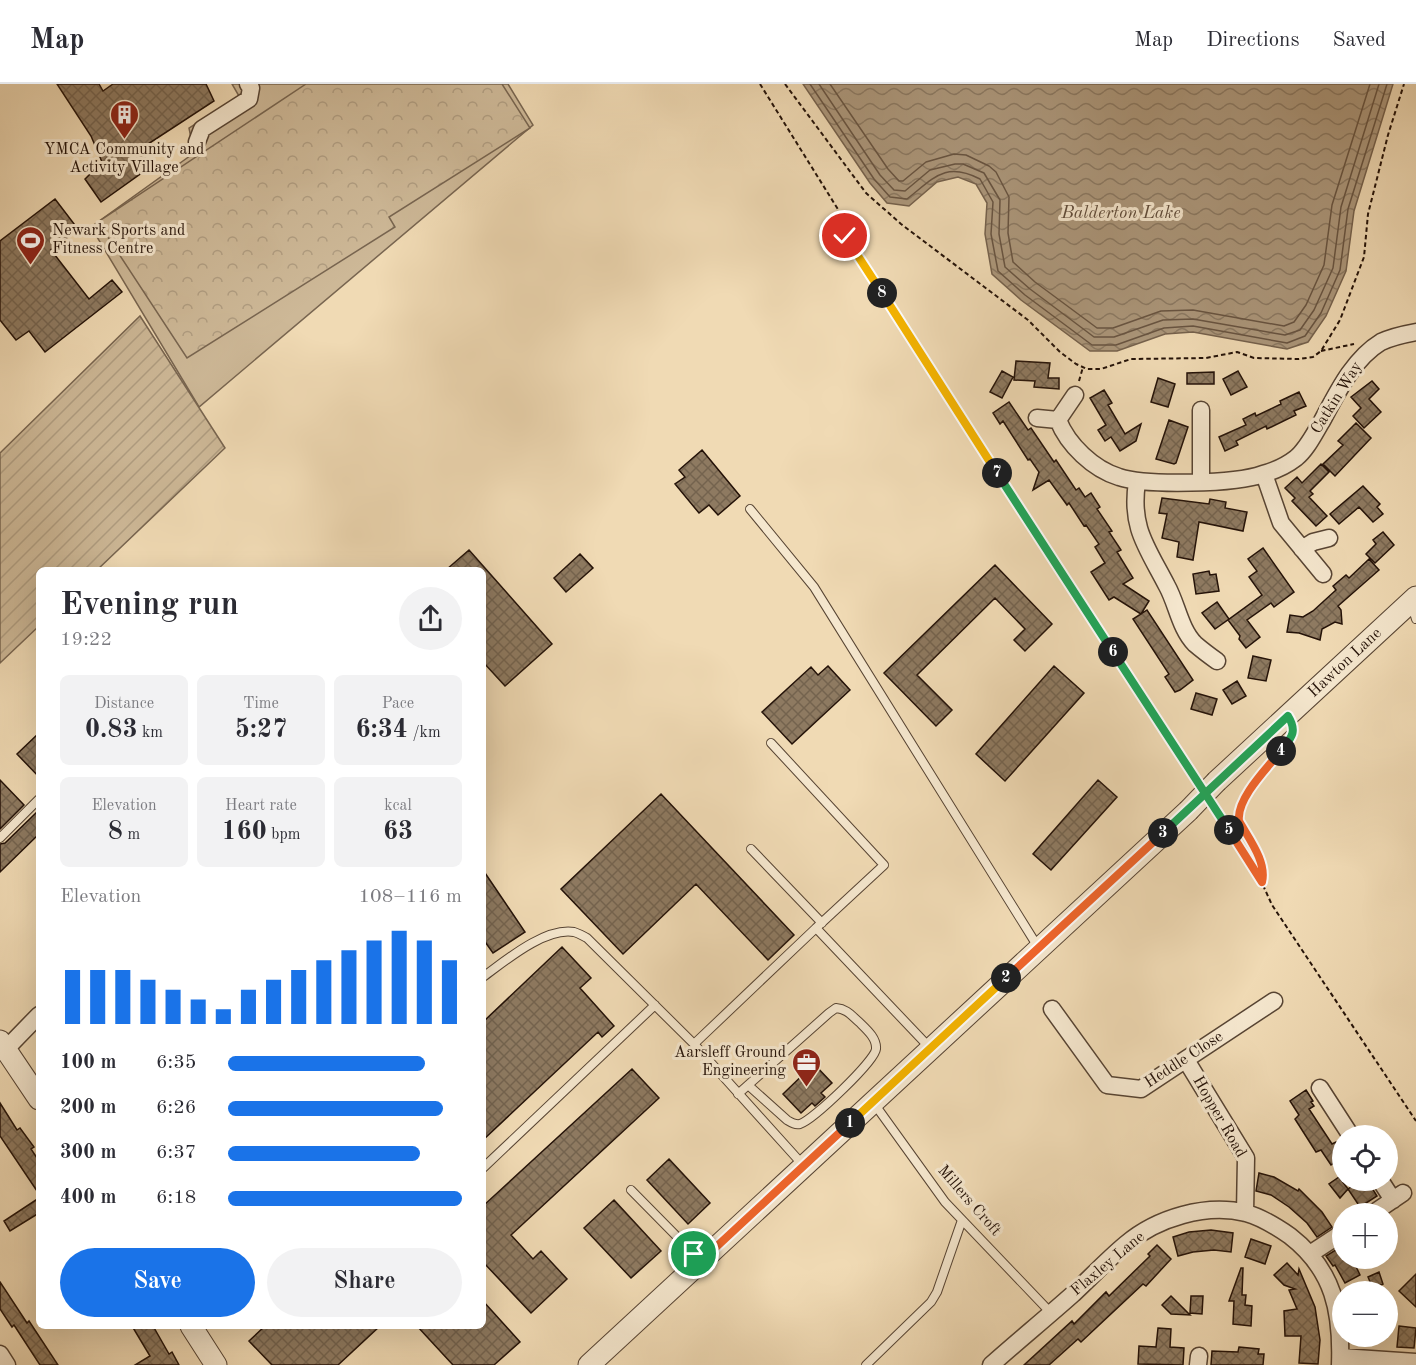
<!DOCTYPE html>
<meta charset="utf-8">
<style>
body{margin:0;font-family:"Old Standard TT",serif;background:#f2f2f3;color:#2b2b33;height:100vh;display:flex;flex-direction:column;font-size:22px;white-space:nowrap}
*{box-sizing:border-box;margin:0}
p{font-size:20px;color:#7c7c81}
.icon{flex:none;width:33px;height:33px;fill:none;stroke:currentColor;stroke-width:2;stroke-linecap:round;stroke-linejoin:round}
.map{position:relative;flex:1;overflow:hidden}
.sheet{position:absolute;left:36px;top:483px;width:450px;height:762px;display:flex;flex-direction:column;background:#fff;border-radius:9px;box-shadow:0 6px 24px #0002}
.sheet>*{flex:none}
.fabs{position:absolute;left:1332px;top:1041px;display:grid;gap:12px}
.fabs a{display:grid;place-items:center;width:66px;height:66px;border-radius:50%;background:#fff;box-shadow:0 6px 24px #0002;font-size:30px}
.pin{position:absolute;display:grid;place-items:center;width:51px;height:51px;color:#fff;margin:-26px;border:3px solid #fff;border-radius:50%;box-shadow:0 2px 6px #0007}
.km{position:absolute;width:30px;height:30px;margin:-15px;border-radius:50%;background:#222;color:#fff;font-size:16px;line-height:30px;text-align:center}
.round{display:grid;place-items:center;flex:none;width:63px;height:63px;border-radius:32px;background:#f2f2f3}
.head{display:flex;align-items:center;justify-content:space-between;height:102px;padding:0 24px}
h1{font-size:33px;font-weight:600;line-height:45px}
.figures{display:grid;grid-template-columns:repeat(3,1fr);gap:9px;height:102px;padding:6px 24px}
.figures div{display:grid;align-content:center;border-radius:9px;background:#f2f2f3;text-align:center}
.figures b{font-size:26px;font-weight:600}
.figures small{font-size:16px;font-weight:400}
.figures p{font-size:16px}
.chart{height:168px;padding:12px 24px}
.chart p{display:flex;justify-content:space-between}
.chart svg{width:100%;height:108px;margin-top:6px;stroke:#1a73e8;stroke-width:6}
.button{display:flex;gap:12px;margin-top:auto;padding:12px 24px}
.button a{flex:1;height:69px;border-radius:36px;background:#1a73e8;color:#fff;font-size:24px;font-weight:600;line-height:69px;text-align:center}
.button a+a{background:#f2f2f3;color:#2b2b33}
ul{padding:0 24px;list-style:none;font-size:20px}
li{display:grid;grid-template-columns:96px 72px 1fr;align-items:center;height:45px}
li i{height:15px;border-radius:8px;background:#1a73e8}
header{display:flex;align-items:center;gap:36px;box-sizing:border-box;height:84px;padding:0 30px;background:#fff;border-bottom:2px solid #e1e1e2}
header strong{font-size:28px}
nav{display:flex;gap:33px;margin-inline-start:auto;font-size:21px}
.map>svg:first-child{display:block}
.grass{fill:#cdb897;stroke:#786550;stroke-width:1.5}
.park{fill:url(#park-crowns);stroke:#786550;stroke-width:1.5}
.garden{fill:url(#garden-furrows);stroke:#786550;stroke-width:1.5}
.water{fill:url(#water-waves);stroke:#75614c;stroke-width:1.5}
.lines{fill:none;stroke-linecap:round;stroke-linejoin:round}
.shore{stroke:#685441;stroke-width:1.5}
.building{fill:url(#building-cross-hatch);stroke:#241208;stroke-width:1.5}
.service-casing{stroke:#574433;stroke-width:10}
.minor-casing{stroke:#574433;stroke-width:19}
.tertiary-casing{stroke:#574433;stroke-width:23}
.path{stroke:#241208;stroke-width:2;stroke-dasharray:4.5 3;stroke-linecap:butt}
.service{stroke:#f5e7ce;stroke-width:8}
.minor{stroke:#f5e7ce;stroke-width:16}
.tertiary{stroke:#f5e7ce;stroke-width:21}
.tertiary-bridge-casing{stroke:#574433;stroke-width:23;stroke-linecap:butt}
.tertiary-bridge{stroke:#f5e7ce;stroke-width:21}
.split-1-casing{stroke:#fff;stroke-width:12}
.split-2-casing{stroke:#fff;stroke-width:12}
.split-3-casing{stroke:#fff;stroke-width:12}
.split-4-casing{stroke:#fff;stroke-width:12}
.split-5-casing{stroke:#fff;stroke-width:12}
.split-6-casing{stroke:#fff;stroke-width:12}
.split-7-casing{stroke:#fff;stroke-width:12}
.split-8-casing{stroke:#fff;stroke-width:12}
.split-9-casing{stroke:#fff;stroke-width:12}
.split-1{stroke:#f0652b;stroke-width:8}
.split-2{stroke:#f5b400;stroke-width:8}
.split-3{stroke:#f0652b;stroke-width:8}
.split-4{stroke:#22a559;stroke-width:8}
.split-5{stroke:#f0652b;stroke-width:8}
.split-6{stroke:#22a559;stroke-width:8}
.split-7{stroke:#22a559;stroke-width:8}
.split-8{stroke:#f5b400;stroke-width:8}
.split-9{stroke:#f5b400;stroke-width:8}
.labels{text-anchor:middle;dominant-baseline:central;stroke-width:6;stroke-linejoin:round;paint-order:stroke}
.poi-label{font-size:16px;fill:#241208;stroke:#f5e7ce}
.street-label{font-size:16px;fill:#241208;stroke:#f5e7ce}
.water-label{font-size:18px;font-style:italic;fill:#614d3b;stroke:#f5e7ce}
</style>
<header>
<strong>Map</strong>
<nav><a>Map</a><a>Directions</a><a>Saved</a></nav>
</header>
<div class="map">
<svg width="1416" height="1281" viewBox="0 0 1416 1281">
<defs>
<pattern id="park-crowns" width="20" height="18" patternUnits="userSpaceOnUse" patternTransform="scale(1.5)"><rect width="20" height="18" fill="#cdb897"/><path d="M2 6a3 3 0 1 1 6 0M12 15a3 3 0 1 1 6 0" fill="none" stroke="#b09d81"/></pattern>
<pattern id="garden-furrows" width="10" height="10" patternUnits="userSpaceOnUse" patternTransform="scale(1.5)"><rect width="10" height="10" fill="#cdb897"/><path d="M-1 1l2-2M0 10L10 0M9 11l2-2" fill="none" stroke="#b09d81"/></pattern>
<pattern id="water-waves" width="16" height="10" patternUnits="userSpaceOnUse" patternTransform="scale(1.5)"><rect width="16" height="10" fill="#ab967a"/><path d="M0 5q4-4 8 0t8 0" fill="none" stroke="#8b7962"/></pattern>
<pattern id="building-cross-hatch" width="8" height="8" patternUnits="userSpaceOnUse" patternTransform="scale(1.5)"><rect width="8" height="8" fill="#8e7a61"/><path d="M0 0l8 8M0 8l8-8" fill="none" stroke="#74634e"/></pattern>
</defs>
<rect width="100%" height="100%" fill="#f0dab4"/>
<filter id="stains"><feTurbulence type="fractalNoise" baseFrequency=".00333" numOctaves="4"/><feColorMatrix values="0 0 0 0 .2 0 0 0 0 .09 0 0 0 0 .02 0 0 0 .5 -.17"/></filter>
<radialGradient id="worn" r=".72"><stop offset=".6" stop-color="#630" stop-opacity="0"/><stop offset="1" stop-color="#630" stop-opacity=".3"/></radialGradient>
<path class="grass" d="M232 0H508L533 41 199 323 91 143 194 69 189 44 239 12Z"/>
<path class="park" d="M306 0H502L530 44 389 133 395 143 187 274 98 138Z"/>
<path class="garden" d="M140 232 225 364 97 486H39V542L0 579V369Z"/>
<path class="water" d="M803 0H1393L1354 127 1346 187 1326 232 1308 258 1287 265 1193 248 1165 250 1117 267H1090L1021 216 992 190 985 150 987 119 976 100 958 93 937 98 909 122 887 119 870 99Z"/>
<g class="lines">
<path class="shore" d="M810 0 874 95 890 113 907 115C934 94 945 77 980 95L993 118 991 150 998 187 1025 211 1092 261H1116L1164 244 1193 242 1287 259 1305 252 1321 229 1340 186 1348 125 1387 0
M819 0 880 91 894 106 905 107 930 86 955 80H963L984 89 1000 116 999 150 1005 183 1030 205 1094 253H1114L1163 236 1193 235 1285 251 1300 246 1314 226 1333 184 1341 123 1379 0
M830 0 888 85 899 97H903L926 78 954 70 966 71 989 82 996 88 1009 113 1008 149 1013 178 1035 198 1097 244H1113L1161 227 1193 226 1284 242 1294 238 1306 221 1324 181 1332 121 1370 0"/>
</g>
<path class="building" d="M57 0H99L103 7 113 0H206L214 17 148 60 143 88 101 118 85 95 102 78 91 52Z
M55 115 78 145 51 166 89 215 112 196 122 208 45 268 29 247 16 256 0 236V157Z
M1016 277 1050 279 1048 294H1059V305L1034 303 1035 297 1014 296Z
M1002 287 1013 293 1002 314 990 308Z
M1238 287 1247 303 1231 311 1223 295Z
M1214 288V300H1187V289Z
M1158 294 1175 300 1168 323 1151 318Z
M1372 297 1379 305 1369 315 1381 328 1364 344 1353 332 1361 324 1351 313Z
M1104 306 1112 319 1108 321 1125 350 1141 340 1136 357 1120 367 1111 353 1105 357 1098 346 1106 341 1090 314Z
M1299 308 1306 322 1294 327 1296 331 1267 345 1266 342 1236 357 1238 361 1225 367 1219 353 1246 341 1243 335 1255 329 1256 332 1281 320 1280 317Z
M1009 318 1028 346 1031 344 1054 378 1056 376 1076 406 1079 404 1085 413 1091 409 1100 423 1097 425 1112 447 1109 448 1121 466 1117 468 1133 494 1123 500 1149 517 1141 530 1147 526 1193 596 1180 606 1175 608 1165 593 1169 590 1133 535 1141 530 1114 513 1109 516 1091 488 1105 479 1095 463 1099 460 1086 441 1084 442 1069 419 1067 421 1049 396 1033 406 1039 388 1030 375 1028 376 1003 337 1000 340 993 329Z
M1169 336 1188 343 1176 379 1174 380 1156 375Z
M1356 339 1371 354 1335 392 1323 380 1343 361 1338 357Z
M702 366 740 412 718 431 709 421 699 429 675 400 685 393 679 386Z
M1321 380 1329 388 1310 407 1313 410 1309 413 1327 432 1316 442 1292 417 1295 414 1285 404 1297 393 1302 399Z
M1363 402 1380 420 1377 423 1383 430 1373 438 1359 423 1339 440 1330 430Z
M1162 414 1209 420 1210 415 1226 418 1225 424 1247 428 1243 447 1199 438 1193 476 1177 473 1179 458 1162 454 1167 430 1159 429Z
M1383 448 1394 461 1375 479 1366 470 1376 460 1373 456Z
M1263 464 1294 508 1274 523 1271 519 1247 536 1260 553 1246 564 1239 555 1240 552 1228 536 1262 511 1249 493 1257 487 1248 475Z
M469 466 552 560 505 602 483 578V486H446Z
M580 470 593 484 566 508 554 494Z
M1369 475 1379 486 1338 522 1341 526 1342 540 1335 538 1322 545 1320 556 1299 549 1287 548 1290 531 1303 533 1313 527 1336 506 1333 502 1346 491 1349 494Z
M995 481 1052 540 1025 567 1014 556 1025 545 995 514 917 591 952 626 936 642 884 589Z
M1209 487 1210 491 1216 490 1219 507 1196 510 1193 490Z
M1217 518 1229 535 1215 545 1202 529Z
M1253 572 1271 576 1266 597 1248 594Z
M828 582 850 606 792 660 762 628 811 583 818 591Z
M1054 582 1084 609 1005 697 976 670Z
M1237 597 1246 612 1232 620 1223 606Z
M1196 609 1217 615 1212 631 1191 625Z
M39 649V693L17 670Z
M0 696 24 721 0 745Z
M1098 696 1117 713 1051 786 1033 770Z
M661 710 794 851 768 876 696 800 623 870 561 805Z
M39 726V750L0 788V760L5 759Z
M483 786 525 848 493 869 483 855Z
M562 863 591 894 580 904 614 942 602 953 598 948 483 1056V938Z
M814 980 832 999 821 1009 825 1013 815 1022 812 1019 801 1029 783 1010Z
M632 985 659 1014 511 1151 533 1175 541 1167 567 1195 531 1229 483 1178V1122Z
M1306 1006 1313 1017 1311 1018 1314 1022 1309 1025 1332 1060 1336 1058 1338 1061 1342 1058V1073L1331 1081 1321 1066 1316 1068 1295 1035 1299 1031 1290 1017Z
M0 1019 17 1046 20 1044 34 1063 31 1065 39 1077V1110L0 1052Z
M669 1075 710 1119 688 1140 647 1096Z
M1259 1089 1274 1093 1298 1107 1299 1105 1322 1128 1332 1143 1317 1153 1307 1139 1289 1123 1271 1111 1256 1107Z
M1339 1093 1348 1105 1361 1096H1367L1377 1112 1360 1123 1348 1105 1340 1114 1329 1100Z
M39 1114V1129L10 1147 4 1137Z
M614 1116 661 1167 631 1194 584 1144Z
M1211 1146 1233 1149 1231 1168 1214 1166 1193 1168 1178 1172 1173 1153 1189 1148Z
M1251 1155 1271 1162 1265 1180 1245 1173Z
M1157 1161 1171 1175 1146 1202 1143 1200 1081 1258 1078 1255 1049 1281H1024L1072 1237 1074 1240 1106 1208 1109 1212 1150 1172 1148 1170Z
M1342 1162V1174H1352L1360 1191 1345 1199 1335 1181 1333 1182 1326 1172Z
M1287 1179 1298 1191 1299 1185 1315 1223 1320 1256 1318 1280 1299 1279 1301 1252H1285L1284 1227 1297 1225 1289 1206 1295 1205 1284 1201 1274 1191Z
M1241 1184H1243L1242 1211H1246L1245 1221 1252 1222 1251 1242 1233 1240 1234 1217H1229Z
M1379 1188 1383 1200 1373 1205 1368 1193Z
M1416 1190V1223L1399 1207Z
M0 1198 27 1239 29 1237 58 1281H40L14 1241 12 1243 0 1225Z
M1171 1212 1190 1231 1171 1230 1162 1221Z
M1191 1212H1203L1202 1230 1190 1229Z
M483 1217 520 1258 494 1281H453L417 1242H483Z
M132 1242H153L169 1270 172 1268 179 1281H135L150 1272Z
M265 1242H380L338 1281H272L249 1257Z
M1399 1242 1416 1244 1414 1264 1397 1263Z
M1158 1244 1171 1245 1170 1263 1184 1264 1183 1281 1138 1280 1139 1262 1156 1263Z
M1239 1263 1259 1265 1258 1270H1264L1263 1281H1211L1212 1267 1238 1268Z"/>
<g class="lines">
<defs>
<path id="service" d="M750 425 814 503 1038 863
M1411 518 1416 535
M771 659 884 781 816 844
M0 754 39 715
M751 765 822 839
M483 893C505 877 545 843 574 848 578 849 583 852 587 854L694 960 803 1081
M694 960 816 844 930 964
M738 1010 829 929 836 924C847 925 851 931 859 938 866 945 877 954 876 965 875 977 813 1036 800 1040 795 1041 792 1039 787 1036L748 1001
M873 1018 945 1118 1051 1229
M483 1084 655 921
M631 1106 701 1177
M866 1281 931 1218 937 1208 962 1136"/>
<path id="minor" d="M197 58 202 45 249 15 251 4 248 0
M1037 334 1058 336 1075 311
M1058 336C1068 361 1093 385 1119 393 1146 402 1236 400 1263 390 1274 387 1287 381 1296 374 1307 365 1314 350 1322 337 1337 309 1353 275 1381 258 1391 253 1405 250 1416 248
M1264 390 1281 439 1323 490
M1201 397V326
M1137 398C1130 444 1147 463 1167 502 1177 520 1180 545 1195 560 1202 566 1210 572 1217 577
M1302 465 1313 458 1329 454
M1052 925 1107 1001 1141 1005 1274 917
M6 965 39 931
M1186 976 1246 1074 1245 1129
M1320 1004 1351 1052
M1380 1096 1393 1116
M1372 1130 1403 1109
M1310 1170 1342 1149
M0 1270 7 1281
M1341 1273 1416 1278
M991 1281C1018 1257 1046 1234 1073 1210 1091 1193 1108 1175 1126 1160 1157 1134 1206 1119 1246 1129 1261 1133 1277 1143 1290 1152 1334 1186 1342 1228 1340 1281
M1198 1281 1199 1272"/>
<path id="tertiary" d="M1217 697 1416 513
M0 957 39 1015
M191 1242 216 1281
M589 1281 1188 727"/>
</defs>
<use href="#service" class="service-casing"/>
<use href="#minor" class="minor-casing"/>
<use href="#tertiary" class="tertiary-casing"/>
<path class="path" d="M760 0 839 127 845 152 1195 695
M785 0 866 109 901 140 1028 236 1060 268 1076 280 1087 285H1101L1131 275 1206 274 1237 268 1254 274 1299 275 1313 273 1321 267 1340 236 1364 173 1368 130 1388 51 1404 0
M1321 267 1354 260
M1079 297 1083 283
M1215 725 1262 799 1272 821 1416 1037
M1262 799C1267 778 1249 755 1239 737 1238 726 1241 720 1246 712L1289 656"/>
<use href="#service" class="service"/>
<use href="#minor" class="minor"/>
<use href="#tertiary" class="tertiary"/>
<defs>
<path id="tertiary-bridge" d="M1188 727 1217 697"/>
</defs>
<use href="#tertiary-bridge" class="tertiary-bridge-casing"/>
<use href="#tertiary-bridge" class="tertiary-bridge"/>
</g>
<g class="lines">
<defs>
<path id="split-1" d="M694 1170 701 1177 850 1039"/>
<path id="split-2" d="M850 1039 1006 894"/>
<path id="split-3" d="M1006 894 1163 749"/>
<path id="split-4" d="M1163 749 1288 632C1298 648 1291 654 1281 667"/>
<path id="split-5" d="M1229 746 1262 798C1267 778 1249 755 1239 737 1236 715 1267 684 1281 667"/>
<path id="split-6" d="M1113 568 1229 746"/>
<path id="split-7" d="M997 389 1113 568"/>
<path id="split-8" d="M882 209 997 389"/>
<path id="split-9" d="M845 152 882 209"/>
</defs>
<use href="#split-1" class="split-1-casing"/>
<use href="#split-2" class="split-2-casing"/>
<use href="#split-3" class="split-3-casing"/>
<use href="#split-4" class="split-4-casing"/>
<use href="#split-5" class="split-5-casing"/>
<use href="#split-6" class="split-6-casing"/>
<use href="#split-7" class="split-7-casing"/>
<use href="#split-8" class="split-8-casing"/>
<use href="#split-9" class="split-9-casing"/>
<use href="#split-1" class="split-1"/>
<use href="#split-2" class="split-2"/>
<use href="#split-3" class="split-3"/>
<use href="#split-4" class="split-4"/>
<use href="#split-5" class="split-5"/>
<use href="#split-6" class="split-6"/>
<use href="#split-7" class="split-7"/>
<use href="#split-8" class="split-8"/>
<use href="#split-9" class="split-9"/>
</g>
<defs>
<symbol id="building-pin" viewBox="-11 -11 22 30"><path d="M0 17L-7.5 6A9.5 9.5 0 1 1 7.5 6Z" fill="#8f2418" stroke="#f5e7ce"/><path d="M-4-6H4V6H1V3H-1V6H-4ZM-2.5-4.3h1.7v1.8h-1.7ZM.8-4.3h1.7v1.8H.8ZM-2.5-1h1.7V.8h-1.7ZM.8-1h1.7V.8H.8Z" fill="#fff"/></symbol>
<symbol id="stadium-pin" viewBox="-11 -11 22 30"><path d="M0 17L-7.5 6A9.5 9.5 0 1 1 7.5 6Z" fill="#8f2418" stroke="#f5e7ce"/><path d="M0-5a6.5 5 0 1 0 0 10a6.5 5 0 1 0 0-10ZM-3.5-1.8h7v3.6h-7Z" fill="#fff"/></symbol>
<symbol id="office-pin" viewBox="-11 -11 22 30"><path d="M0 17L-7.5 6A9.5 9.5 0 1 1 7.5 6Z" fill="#8f2418" stroke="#f5e7ce"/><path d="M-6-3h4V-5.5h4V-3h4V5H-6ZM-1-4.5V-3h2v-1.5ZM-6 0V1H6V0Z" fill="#fff"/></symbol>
</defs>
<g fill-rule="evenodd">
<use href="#building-pin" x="108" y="14" width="33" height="45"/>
<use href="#stadium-pin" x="14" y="140" width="33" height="45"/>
<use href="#office-pin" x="790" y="962" width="33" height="45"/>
</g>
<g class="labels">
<g class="poi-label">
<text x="124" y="66">YMCA Community and<tspan x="124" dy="18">Activity Village</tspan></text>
<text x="52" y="147" text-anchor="start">Newark Sports and<tspan x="52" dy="18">Fitness Centre</tspan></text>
<text x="786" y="969" text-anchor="end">Aarsleff Ground<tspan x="786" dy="18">Engineering</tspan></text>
</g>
<g class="street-label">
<text transform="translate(1337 314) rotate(-58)">Catkin Way</text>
<text transform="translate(1345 579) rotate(-43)">Hawton Lane</text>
<text transform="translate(1184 976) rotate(-33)">Heddle Close</text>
<text transform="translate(1219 1033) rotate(60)">Hopper Road</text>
<text transform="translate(969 1117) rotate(49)">Millers Croft</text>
<text transform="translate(1108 1180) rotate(-40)">Flaxley Lane</text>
</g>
<g class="water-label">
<text x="1121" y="129">Balderton Lake</text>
</g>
</g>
<rect width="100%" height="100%" filter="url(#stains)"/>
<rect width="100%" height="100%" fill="url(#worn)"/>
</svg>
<div class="fabs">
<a><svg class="icon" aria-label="locate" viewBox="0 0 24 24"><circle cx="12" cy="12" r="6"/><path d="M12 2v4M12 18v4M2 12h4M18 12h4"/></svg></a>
<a>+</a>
<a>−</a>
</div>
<div class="pin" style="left:694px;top:1170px;background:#1e9e55"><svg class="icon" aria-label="arrive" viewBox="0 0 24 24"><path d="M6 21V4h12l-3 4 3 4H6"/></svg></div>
<div class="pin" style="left:845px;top:152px;background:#d93025"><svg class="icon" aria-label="check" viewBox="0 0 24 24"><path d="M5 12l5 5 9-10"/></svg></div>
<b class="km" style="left:850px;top:1039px">1</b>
<b class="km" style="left:1006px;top:894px">2</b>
<b class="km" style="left:1163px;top:749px">3</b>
<b class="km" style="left:1281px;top:667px">4</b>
<b class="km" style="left:1229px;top:746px">5</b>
<b class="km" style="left:1113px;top:568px">6</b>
<b class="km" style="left:997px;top:389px">7</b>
<b class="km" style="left:882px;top:209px">8</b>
<section class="sheet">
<div class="head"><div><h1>Evening run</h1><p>19:22</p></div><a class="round"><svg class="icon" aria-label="share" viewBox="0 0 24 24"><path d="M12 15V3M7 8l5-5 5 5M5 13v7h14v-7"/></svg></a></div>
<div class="figures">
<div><p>Distance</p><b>0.83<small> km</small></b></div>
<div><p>Time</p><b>5:27</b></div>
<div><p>Pace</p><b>6:34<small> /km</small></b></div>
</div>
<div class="figures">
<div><p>Elevation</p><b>8<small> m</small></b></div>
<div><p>Heart rate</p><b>160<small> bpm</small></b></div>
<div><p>kcal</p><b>63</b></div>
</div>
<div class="chart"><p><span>Elevation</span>108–116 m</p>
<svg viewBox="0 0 160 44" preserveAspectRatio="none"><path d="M5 44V22M15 44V22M25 44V22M35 44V26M45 44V30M55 44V34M65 44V38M75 44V30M85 44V26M95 44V22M105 44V18M115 44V14M125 44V10M135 44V6M145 44V10M155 44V18"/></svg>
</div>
<ul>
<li><b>100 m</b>6:35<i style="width:84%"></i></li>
<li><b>200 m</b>6:26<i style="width:92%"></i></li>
<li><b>300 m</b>6:37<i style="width:82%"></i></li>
<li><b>400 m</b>6:18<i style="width:100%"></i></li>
</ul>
<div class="button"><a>Save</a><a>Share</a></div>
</section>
</div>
